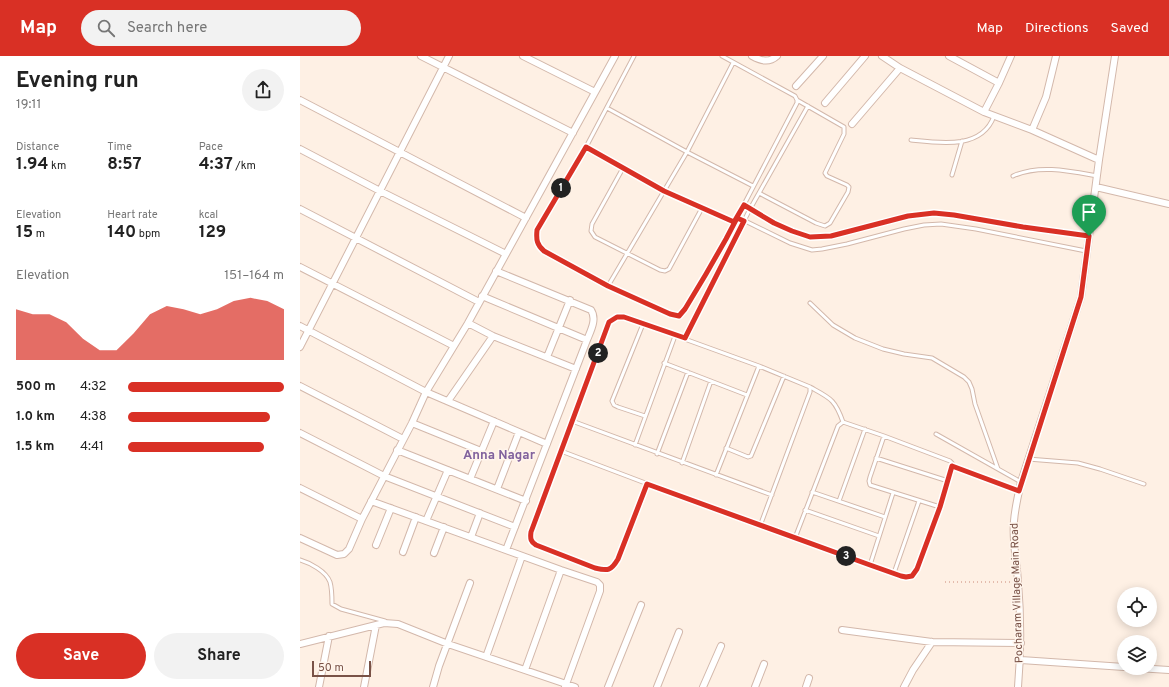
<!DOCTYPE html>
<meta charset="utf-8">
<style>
body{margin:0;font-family:Overpass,sans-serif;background:#f2f2f2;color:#222;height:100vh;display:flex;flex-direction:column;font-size:15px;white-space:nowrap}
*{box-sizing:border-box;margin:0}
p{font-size:13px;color:#767676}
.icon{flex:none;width:22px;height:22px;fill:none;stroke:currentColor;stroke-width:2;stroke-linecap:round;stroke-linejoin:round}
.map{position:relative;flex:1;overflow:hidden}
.panel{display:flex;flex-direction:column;background:#fff;width:300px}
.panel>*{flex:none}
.fabs{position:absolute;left:817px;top:531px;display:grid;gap:8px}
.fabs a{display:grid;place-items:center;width:40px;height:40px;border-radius:50%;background:#fff;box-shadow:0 2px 10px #0003;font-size:20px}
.scale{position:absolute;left:12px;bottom:10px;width:59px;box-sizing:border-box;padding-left:4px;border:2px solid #795247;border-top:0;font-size:11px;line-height:14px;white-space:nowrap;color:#795247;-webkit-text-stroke:3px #fff5ec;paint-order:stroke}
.pin{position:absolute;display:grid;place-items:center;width:34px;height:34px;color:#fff;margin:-41px -17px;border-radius:50% 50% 50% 0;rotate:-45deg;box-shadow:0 0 4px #0007}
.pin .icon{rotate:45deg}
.km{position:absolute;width:20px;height:20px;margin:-10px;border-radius:50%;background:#222;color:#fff;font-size:11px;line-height:20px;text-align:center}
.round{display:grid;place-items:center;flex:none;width:42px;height:42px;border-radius:21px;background:#f2f2f2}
.summary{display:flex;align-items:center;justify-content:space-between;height:68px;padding:0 16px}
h1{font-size:22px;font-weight:700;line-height:30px}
.metrics{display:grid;grid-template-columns:repeat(3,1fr);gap:6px;height:68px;padding:4px 16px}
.metrics div{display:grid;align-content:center}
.metrics b{font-size:17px;font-weight:700}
.metrics small{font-size:11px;font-weight:400}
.metrics p{font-size:11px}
.chart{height:112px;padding:8px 16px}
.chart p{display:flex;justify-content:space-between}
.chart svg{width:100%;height:72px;margin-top:4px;fill:#d93025;opacity:.7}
.button{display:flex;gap:8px;margin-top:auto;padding:8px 16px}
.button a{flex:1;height:46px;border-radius:24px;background:#d93025;color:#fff;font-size:16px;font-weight:700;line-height:46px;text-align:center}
.button a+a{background:#f2f2f2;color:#222}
ul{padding:0 16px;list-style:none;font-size:13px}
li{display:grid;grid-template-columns:64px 48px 1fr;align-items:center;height:30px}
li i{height:10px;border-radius:5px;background:#d93025}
header{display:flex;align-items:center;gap:24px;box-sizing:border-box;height:56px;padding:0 20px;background:#d93025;color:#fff}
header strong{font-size:19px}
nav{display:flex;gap:22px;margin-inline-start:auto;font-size:14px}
.search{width:280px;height:36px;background:#f2f2f2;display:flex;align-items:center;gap:10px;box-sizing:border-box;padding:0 14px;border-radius:22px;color:#767676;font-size:15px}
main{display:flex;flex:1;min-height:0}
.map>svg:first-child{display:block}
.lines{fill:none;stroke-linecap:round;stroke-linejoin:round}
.lane-casing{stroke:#d3b8ab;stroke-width:5}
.street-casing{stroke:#d3b8ab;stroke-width:8}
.path{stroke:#dbab9b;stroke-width:1.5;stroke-dasharray:1 3;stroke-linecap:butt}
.lane{stroke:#fff;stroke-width:3}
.street{stroke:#fff;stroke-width:6}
.route-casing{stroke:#fff;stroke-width:8}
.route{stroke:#d93025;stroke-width:5}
.labels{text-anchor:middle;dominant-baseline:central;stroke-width:3;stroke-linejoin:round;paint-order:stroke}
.street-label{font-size:11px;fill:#795247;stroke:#fff5ec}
.quarter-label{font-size:13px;font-weight:bold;fill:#81629d;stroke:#fff5ec}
</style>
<header>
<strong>Map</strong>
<div class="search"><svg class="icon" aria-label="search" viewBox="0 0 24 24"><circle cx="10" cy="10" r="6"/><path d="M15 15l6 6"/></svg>Search here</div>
<nav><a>Map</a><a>Directions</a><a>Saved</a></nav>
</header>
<main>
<section class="panel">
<div class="summary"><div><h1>Evening run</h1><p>19:11</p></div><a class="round"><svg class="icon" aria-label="share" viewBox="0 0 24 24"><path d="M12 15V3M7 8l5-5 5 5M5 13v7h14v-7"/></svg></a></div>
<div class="metrics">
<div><p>Distance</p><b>1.94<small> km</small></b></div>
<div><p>Time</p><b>8:57</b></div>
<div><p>Pace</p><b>4:37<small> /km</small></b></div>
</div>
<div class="metrics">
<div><p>Elevation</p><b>15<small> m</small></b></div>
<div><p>Heart rate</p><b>140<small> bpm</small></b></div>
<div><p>kcal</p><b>129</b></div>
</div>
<div class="chart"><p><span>Elevation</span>151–164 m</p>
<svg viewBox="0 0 160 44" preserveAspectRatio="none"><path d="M0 44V13L10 16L20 16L30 21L40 31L50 38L60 38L70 28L80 16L90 11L100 13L110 16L120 13L130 8L140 6L150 8L160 13V44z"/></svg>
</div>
<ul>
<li><b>500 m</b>4:32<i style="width:100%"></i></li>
<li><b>1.0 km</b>4:38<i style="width:91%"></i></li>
<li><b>1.5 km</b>4:41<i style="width:87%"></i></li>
</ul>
<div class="button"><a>Save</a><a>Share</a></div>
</section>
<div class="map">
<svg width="869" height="631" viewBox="0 0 869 631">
<rect width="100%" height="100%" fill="#fef0e4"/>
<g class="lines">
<defs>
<path id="lane" d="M334 0 286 91 237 174C236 184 237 189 244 195L308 230 370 258 377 260 382 258 385 253 426 183 497 47V44L495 40 422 0
M307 52 387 96 453 130
M611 84C639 87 682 94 694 60
M286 91 364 135 434 166
M323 112 292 168 291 175 295 181 360 214 365 215 369 213 402 152
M652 119 662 85
M713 120C739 108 770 115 797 120
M459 137 516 167 525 170 530 167 548 136 549 131 547 129 527 120 525 117 544 78V71L497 44
M444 149 475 167 492 175 510 181 531 180 608 160 634 157 654 159 723 171 789 180
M437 161 490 187 512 194 522 193 547 188 604 173 624 169 641 168 676 173 786 195
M308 230 387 96 433 7
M510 247 533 269 555 282 583 293 604 298 632 302 664 321 669 326 672 333 675 348 698 413
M343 268 312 345 314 349 318 351 345 360
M385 282 450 153 508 50
M364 307 447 339
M510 331C530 342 535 343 543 366
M272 365 472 439
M636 378 721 426
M584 380 570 421 569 425 570 429 640 451
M335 389 375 280
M426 392 448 401 451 400 484 320
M261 395 369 436 570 509 601 520 606 521 612 520 617 513 640 451 651 416 652 407 650 405 584 380 543 366
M357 398 388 316
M576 402 648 425
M728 403 778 407 800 413 844 428
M382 407 411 325
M652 410 719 435
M416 419 459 310
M347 428 318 503C311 515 308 515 295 512L236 489C231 485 230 482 231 476L307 271 309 266 317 261H324L459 310 510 331V336L460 470
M512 436 585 461
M539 445 565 373
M505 454 579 480
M495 482 538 370 543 366
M0 504C10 507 26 515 30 526 32 533 32 540 32 548L41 553 85 565
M570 509 593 437
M594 517 619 445"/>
<path id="street" d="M121 0 273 77
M223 0 295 36
M452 0C461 5 469 7 477 0
M582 0 600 12 684 56 732 74 799 104
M649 0 699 27
M496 30 523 0
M0 44 226 162
M525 47 565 0
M684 56 699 27 711 0
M552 68 600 12
M732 74 746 41 756 0
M0 93 80 135 206 198
M796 131 869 148
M0 153 179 246
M0 211 154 290
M196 215 291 254C297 263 291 274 287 284L206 494
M182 240 287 284
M168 267 193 280 276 313
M0 270 126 336 247 388
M0 291 149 0
M247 301 270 244
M0 330 103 383
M148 345 193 280
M112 367 181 395
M0 377 84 420 215 471
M97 394 226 445
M170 423 194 365
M0 432 62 463
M197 433 219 376
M71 445 261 514 297 526 300 529V535L265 631
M126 465 148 414
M171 481 180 457
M0 482 37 499 44 498 49 493 62 463 112 367 126 336 168 267 315 0
M76 489 91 452
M103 496 116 461
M134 497 144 471
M542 574 632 586 721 587
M0 588 84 567 98 568 148 588 275 631
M186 601 222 500
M721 604 824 611
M837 612 869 614
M225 614 261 514
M19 631 29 580
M64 631 76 569
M133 631 139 610 170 527
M308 631 341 549
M357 631 379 576
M403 631 421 590
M455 631 464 608
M506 631 509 622
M604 631 613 614 632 586
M718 631C721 596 721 561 718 526 717 506 712 486 714 465 715 452 718 439 721 426L781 241 799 104 815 0"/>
</defs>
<use href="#lane" class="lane-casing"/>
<use href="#street" class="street-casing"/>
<path class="path" d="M645 526H711"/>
<use href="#lane" class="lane"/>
<use href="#street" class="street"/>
</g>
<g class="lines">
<defs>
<path id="route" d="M789 180 723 171 654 159 634 157 608 160 531 180 510 181 492 175 474 167 444 149 434 166 364 135 286 91 237 174C236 184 237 189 244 195L308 230 370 258 379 260 385 253 406 218 426 183 437 162 444 165 385 282 324 261H317L309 266 231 476C230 483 231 486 236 489L295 512C308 515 311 515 318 503L347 428 570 509 601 520 606 521 612 520 617 513 640 451 652 410 719 435 781 241 789 180"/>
</defs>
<use href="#route" class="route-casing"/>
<use href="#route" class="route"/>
</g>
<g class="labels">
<g class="street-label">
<text transform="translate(717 537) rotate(-92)">Pocharam Village Main Road</text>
</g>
<g class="quarter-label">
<text x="199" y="400">Anna Nagar</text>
</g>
</g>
</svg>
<div class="fabs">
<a><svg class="icon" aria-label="locate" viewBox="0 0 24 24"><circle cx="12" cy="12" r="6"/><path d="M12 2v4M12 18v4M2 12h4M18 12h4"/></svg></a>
<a><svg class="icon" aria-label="layers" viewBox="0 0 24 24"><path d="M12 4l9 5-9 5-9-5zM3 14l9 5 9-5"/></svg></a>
</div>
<div class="scale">50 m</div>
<div class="pin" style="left:789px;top:180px;background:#1e9e55"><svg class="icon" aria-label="arrive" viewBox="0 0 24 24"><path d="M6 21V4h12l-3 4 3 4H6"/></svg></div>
<b class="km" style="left:261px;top:132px">1</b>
<b class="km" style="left:298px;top:297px">2</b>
<b class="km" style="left:546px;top:500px">3</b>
</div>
</main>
